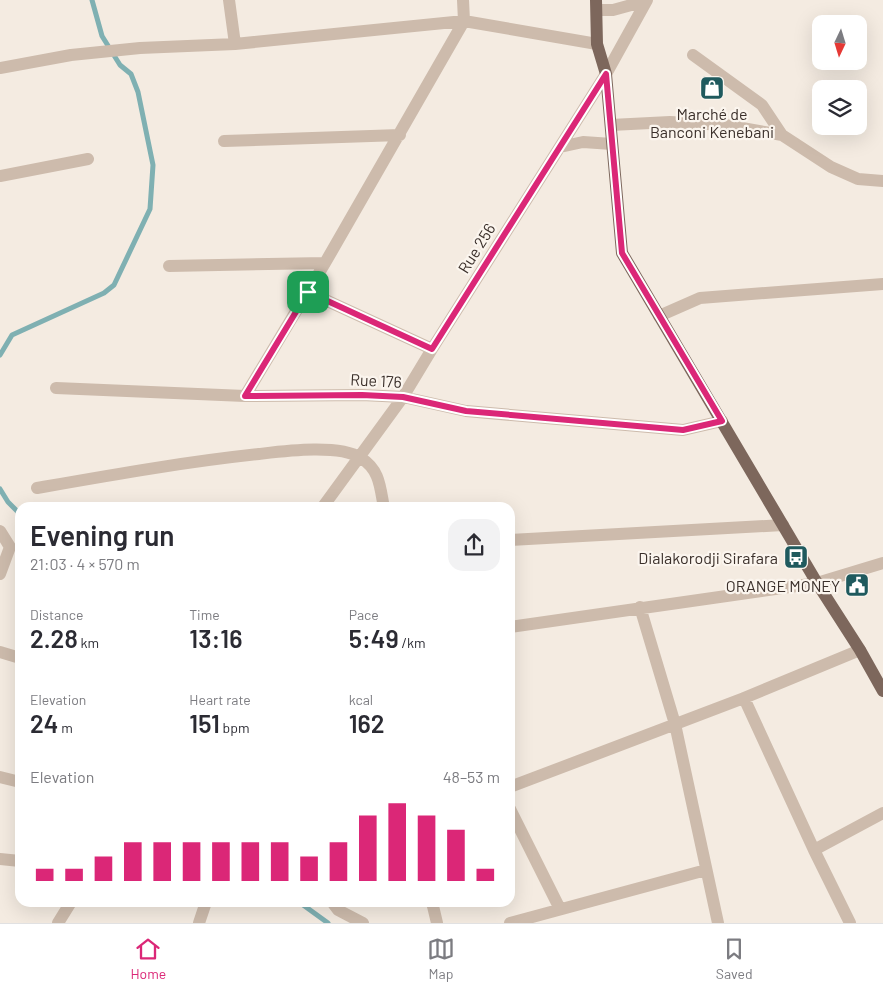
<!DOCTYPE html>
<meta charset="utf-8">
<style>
body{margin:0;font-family:Barlow,sans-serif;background:#f2f2f3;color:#2b2b33;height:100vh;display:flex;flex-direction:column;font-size:19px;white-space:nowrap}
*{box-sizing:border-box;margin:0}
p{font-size:16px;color:#7c7c81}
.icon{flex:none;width:28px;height:28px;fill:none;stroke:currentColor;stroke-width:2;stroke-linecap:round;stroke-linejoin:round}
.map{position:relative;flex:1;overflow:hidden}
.details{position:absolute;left:15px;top:502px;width:500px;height:405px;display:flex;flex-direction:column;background:#fff;border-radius:15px;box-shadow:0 5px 20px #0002}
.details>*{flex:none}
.needle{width:32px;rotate:184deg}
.controls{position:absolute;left:812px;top:15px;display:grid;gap:10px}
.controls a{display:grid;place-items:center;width:55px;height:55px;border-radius:10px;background:#fff;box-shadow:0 5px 20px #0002;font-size:25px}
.pin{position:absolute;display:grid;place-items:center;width:42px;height:42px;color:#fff;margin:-21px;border-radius:10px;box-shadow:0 2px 8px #0006}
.round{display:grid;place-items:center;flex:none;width:52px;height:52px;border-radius:15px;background:#f2f2f3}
.head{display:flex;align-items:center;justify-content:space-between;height:85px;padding:0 15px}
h1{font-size:28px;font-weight:600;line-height:38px}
.figures{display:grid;grid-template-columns:repeat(3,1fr);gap:8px;height:85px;padding:5px 15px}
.figures div{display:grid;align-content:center}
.figures b{font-size:25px;font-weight:600}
.figures small{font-size:14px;font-weight:400}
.figures p{font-size:14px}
.chart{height:140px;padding:10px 15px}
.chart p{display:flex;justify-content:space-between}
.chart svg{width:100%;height:90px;margin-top:5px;stroke:#db2777;stroke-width:6}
.dock{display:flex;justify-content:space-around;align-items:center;height:70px;border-top:1px solid #e1e1e2;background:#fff;font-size:14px;color:#7c7c81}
.dock a{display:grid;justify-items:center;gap:2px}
.dock .current{color:#db2777}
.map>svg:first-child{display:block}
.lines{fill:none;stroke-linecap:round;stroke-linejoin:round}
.stream{stroke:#7fb0b2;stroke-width:5}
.minor{stroke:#cdbbac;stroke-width:12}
.major{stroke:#7d675c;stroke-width:12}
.route-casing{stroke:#fff;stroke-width:10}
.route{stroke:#db2777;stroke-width:6}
.labels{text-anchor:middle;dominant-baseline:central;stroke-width:4.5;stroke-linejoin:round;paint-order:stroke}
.poi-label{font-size:16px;fill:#3b302b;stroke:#fbf5ee;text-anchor:end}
.street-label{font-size:16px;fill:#3b302b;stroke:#fbf5ee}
</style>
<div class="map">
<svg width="883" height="923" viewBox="0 0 883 923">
<rect width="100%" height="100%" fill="#f4ebe1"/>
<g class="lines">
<path class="stream" d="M0 355 12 335 104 293 114 285 150 209 153 165 138 92 131 74 120 65 102 36 92 0
M0 489 8 502 20 514
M299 902 328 923"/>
<path class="minor" d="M229 0 235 44
M597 10H613L646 1
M693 55 762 105 782 135
M0 68 71 55 140 48 235 44 464 21 597 44
M611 125 670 122 725 125 782 135 831 167 858 179 883 181
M224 141 400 135
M560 147 583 142 612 144
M0 176 88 159
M169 266 325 263
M308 292 432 349
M659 316 700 298 883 284
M56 388 245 396 362 395 403 397 466 411 683 430 722 421
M245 396 325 263 464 21 463 0
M37 488C111 475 184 462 259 454 285 451 339 444 361 458 380 470 380 487 384 508
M322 508 403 397 432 349 606 74 647 0
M0 531 10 547 0 574
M510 540 783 525
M640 607 675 724 718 923
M510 627 817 583 883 563
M0 652 20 658
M744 698 814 850 850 923
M0 777 20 782
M510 787 744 698 860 650
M510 809 560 909
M814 850 883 813
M0 859 20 861
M332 902 338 910 363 923
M432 902 437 923
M58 923 71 902
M199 923 206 902
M510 923 706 870"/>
<path class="major" d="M596 0 597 44 606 74 622 253 817 583 860 650 883 691"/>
</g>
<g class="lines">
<defs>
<path id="route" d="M606 74 622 253 722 421 683 430 466 411 403 397 362 395 245 396 308 292 432 349Z"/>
</defs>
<use href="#route" class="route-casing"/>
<use href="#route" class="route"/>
</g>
<defs>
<symbol id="shop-square" viewBox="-11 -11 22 22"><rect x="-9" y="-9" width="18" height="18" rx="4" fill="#1f5a5e" stroke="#fbf5ee"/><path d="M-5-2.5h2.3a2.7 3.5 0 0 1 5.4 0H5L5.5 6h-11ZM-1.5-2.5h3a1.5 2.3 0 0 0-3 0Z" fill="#fff"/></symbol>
<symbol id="bus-square" viewBox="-11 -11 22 22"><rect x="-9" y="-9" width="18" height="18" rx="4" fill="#1f5a5e" stroke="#fbf5ee"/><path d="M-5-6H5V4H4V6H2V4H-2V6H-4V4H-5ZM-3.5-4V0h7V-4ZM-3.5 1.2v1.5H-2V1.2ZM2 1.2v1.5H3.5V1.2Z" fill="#fff"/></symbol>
<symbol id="civic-square" viewBox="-11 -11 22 22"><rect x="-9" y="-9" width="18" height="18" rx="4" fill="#1f5a5e" stroke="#fbf5ee"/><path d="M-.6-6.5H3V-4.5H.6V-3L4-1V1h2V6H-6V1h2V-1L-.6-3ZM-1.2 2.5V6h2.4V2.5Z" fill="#fff"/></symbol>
</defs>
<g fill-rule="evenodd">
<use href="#shop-square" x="698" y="74" width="28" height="28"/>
<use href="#bus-square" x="782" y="543" width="28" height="28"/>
<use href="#civic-square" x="843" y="571" width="28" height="28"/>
</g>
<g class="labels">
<g class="poi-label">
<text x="712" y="113" text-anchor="middle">Marché de<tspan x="712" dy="18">Banconi Kenebani</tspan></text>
<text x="778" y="557">Dialakorodji Sirafara</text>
<text x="840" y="585">ORANGE MONEY</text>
</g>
<g class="street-label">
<text transform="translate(476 248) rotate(-58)">Rue 256</text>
<text transform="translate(376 380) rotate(3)">Rue 176</text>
</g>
</g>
</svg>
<div class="controls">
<a><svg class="needle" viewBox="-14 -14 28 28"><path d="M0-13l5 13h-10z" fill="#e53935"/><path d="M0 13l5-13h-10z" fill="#7c7c81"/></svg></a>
<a><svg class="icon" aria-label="layers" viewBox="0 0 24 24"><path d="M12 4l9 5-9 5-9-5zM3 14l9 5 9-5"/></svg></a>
</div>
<div class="pin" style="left:308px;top:292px;background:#1e9e55"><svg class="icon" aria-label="arrive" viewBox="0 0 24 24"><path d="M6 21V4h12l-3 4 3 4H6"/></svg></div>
<section class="details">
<div class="head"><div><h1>Evening run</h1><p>21:03 · 4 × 570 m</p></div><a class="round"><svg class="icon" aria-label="share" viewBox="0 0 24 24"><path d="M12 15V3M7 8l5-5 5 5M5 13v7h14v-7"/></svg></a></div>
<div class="figures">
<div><p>Distance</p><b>2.28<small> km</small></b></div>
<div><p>Time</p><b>13:16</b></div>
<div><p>Pace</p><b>5:49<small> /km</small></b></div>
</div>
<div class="figures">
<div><p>Elevation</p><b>24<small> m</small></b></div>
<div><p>Heart rate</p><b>151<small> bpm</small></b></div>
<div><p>kcal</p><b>162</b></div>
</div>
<div class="chart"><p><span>Elevation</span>48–53 m</p>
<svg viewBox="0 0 160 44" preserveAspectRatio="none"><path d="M5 44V38M15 44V38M25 44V32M35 44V25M45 44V25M55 44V25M65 44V25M75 44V25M85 44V25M95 44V32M105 44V25M115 44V12M125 44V6M135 44V12M145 44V19M155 44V38"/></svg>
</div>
</section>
</div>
<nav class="dock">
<a class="current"><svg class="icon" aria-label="home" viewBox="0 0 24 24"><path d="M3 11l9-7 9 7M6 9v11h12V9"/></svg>Home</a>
<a><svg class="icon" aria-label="map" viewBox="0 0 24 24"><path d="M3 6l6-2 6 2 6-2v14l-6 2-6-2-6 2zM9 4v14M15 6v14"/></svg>Map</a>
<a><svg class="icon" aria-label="saved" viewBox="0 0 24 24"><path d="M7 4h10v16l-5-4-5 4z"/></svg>Saved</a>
</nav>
